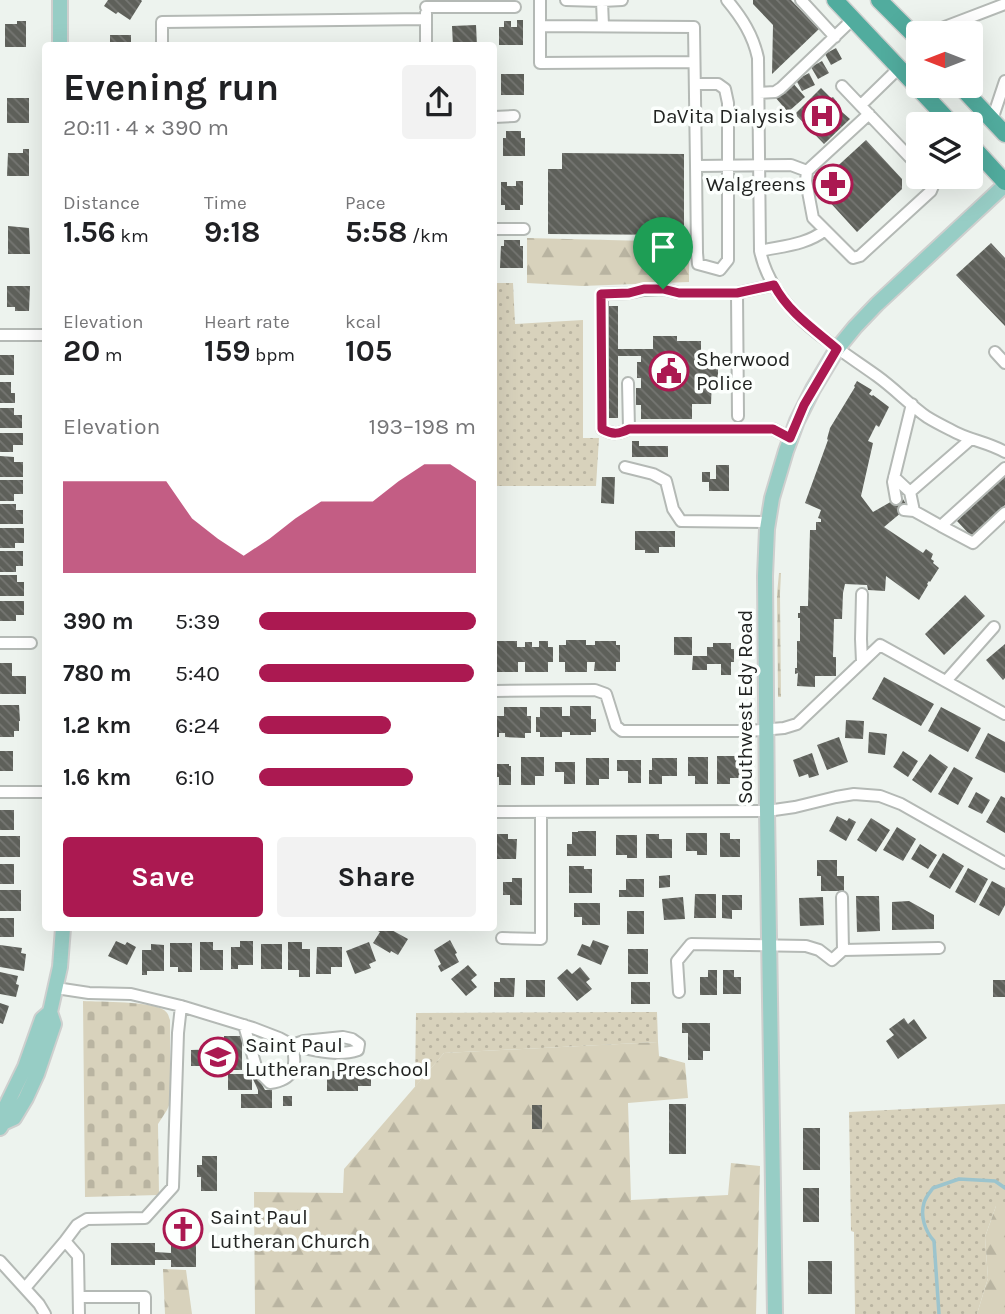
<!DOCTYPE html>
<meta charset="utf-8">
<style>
body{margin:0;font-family:Karla,sans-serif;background:#f2f2f2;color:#202124;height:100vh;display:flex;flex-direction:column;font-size:26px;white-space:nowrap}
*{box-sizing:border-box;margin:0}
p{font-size:23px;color:#757577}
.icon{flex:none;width:38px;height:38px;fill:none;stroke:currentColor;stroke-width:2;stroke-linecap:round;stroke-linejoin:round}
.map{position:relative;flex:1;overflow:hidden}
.panel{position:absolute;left:42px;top:42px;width:455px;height:889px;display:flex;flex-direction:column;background:#fff;border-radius:7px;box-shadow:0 7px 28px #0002}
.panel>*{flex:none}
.needle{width:46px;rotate:270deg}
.fabs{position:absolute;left:906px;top:21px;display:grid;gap:14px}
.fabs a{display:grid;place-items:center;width:77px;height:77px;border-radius:7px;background:#fff;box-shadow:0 7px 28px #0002;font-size:35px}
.pin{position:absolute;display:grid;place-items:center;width:60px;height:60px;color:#fff;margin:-72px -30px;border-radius:50% 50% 50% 0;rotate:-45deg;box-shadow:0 0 7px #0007}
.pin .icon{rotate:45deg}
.round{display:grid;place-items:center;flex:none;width:74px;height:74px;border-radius:7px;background:#f2f2f2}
.summary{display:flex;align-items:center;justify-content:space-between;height:119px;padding:0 21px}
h1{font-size:38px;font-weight:700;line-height:52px}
.metrics{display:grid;grid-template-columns:repeat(3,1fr);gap:10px;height:119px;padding:7px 21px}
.metrics div{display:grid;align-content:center}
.metrics b{font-size:30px;font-weight:700}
.metrics small{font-size:19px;font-weight:400}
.metrics p{font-size:19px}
.chart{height:196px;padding:14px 21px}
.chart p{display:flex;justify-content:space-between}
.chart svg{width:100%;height:126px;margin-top:7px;fill:#ab1951;opacity:.7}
.action{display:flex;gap:14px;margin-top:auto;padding:14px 21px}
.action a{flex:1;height:80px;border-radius:7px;background:#ab1951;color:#fff;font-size:28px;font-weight:700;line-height:80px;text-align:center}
.action a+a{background:#f2f2f2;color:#202124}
ul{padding:0 21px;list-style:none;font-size:23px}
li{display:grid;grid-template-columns:112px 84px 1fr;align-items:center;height:52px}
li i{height:18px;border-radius:9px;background:#ab1951}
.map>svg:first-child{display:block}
.grass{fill:url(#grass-dots)}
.forest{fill:url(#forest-firs)}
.wetland{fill:url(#wetland-marsh)}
.cemetery{fill:url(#cemetery-stones)}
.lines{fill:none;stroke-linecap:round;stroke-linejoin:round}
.stream{stroke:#9cc4cd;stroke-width:3.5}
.building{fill:url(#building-back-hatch)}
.minor-casing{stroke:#b4b9b5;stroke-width:14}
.major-casing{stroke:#cecfce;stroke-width:18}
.highway-casing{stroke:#cecfce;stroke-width:19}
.minor{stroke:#fff;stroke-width:10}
.major{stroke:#97cdc5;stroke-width:14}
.highway{stroke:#51ac9e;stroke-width:16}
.route-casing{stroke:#fff;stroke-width:14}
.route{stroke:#ab1951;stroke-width:9}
.labels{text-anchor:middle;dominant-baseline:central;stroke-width:7;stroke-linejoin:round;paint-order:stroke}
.poi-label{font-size:21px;fill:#222422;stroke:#fcfffd;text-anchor:start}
.street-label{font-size:21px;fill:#222422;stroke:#fcfffd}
</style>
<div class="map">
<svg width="1005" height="1314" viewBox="0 0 1005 1314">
<defs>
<pattern id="grass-dots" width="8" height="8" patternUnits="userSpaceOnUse" patternTransform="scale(1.75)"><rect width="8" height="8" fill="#d8d2bc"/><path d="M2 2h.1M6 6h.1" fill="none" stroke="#b9b4a1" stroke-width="1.8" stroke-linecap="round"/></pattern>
<pattern id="forest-firs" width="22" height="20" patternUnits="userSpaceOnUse" patternTransform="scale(1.75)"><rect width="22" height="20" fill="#d8d2bc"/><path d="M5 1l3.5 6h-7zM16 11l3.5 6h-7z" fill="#b9b4a1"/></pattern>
<pattern id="wetland-marsh" width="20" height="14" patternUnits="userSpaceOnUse" patternTransform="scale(1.75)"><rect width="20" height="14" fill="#d8d2bc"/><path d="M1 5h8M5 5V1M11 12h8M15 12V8" fill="none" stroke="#b9b4a1"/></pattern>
<pattern id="cemetery-stones" width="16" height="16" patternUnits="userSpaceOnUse" patternTransform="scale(1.75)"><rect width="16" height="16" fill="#d8d2bc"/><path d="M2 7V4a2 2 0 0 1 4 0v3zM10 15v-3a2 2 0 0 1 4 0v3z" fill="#b9b4a1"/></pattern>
<pattern id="building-back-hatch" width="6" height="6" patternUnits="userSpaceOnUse" patternTransform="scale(1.75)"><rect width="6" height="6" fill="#5e605a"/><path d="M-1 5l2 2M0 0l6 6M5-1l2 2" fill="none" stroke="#767773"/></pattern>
</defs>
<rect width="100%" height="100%" fill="#edf3ee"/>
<path class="grass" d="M494 283H513L515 324 583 320V438H599L596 486H496Z
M657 1012 658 1042 444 1053 415 1087 416 1013Z
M1005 1104V1206H996L985 1237 988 1278 977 1314H855L854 1232 851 1231 849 1112Z"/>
<path class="forest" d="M527 238 689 242V282L582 286 527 283Z
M658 1042 659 1056 685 1063 688 1098 628 1103 631 1200 728 1195 731 1163 760 1166 756 1314H255L254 1192 343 1193 344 1169 444 1053Z
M996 1206H1005V1314H977L988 1278 985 1237Z
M163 1269 186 1270 192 1314H165Z"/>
<path class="wetland" d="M779 573H781L780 594 781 697H778L777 594Z"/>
<path class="cemetery" d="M83 1001C101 1002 151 1001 164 1010 169 1014 168 1015 170 1020V1103L167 1110 158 1124 159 1195 85 1197Z"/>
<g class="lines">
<path class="stream" d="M939 1314 934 1241C925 1231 920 1216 924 1203 925 1198 930 1192 933 1188L959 1179 995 1181 1005 1188"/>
</g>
<path class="building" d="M108 0H141L142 1 130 20 118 12 116 14 104 6Z
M753 0H791L819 29 772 74 773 25 753 4Z
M517 20H523V45H499V27H504V21H511V27H517Z
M17 21H26V47H5V24H17Z
M476 25 477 46H453L452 26Z
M110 35H131V46H110Z
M836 48 842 59 831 65 825 54Z
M822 61 829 73 818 79 811 67Z
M809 73 815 85 802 91 796 80Z
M501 74H524V95H501Z
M792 82 805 97 788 112 775 97Z
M821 88 831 98 833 97 837 102 834 105 850 119 824 144 795 114Z
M7 98H29V123H7Z
M506 131H521V138H525V156H503V138H506Z
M866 140 902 179V189L857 232 816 187 819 184 813 177 824 166 830 173Z
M23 149H29V176H7L8 153H23Z
M562 153 684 154V235L548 234V169H562Z
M516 181H523V205H520V210H505V205H501V182H507V186H516Z
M8 226 29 228 30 254H8Z
M504 240H520V246H523V268H500L501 246H504Z
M991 243 1005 258V326L956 275Z
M7 286H30L29 311H15V307H7Z
M609 306H618V349H653V336H677V341H701V366H718V379H712L711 404H692V419H641V405H636V388H641V378H637V362H641V356H618V418H608Z
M0 355H14V375H0Z
M857 381 872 390 869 394 872 396 873 395 889 407 879 427 876 425 868 441 873 443 861 496 873 512 901 496 908 507 884 527 923 553 926 549 933 554 931 559 934 561 933 563 939 568 930 582 929 581 927 584 928 585 919 600 886 576 885 591 868 590 867 585 845 584 843 593 842 619H834L833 657H836V676H815V687L797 686 798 673 795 674V668H797V641H800V618H798V613H800V606H808L810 530H816V522H821V519L818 518 821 510 805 503 828 440 827 439 830 428 855 387 854 386Z
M0 382H11V393H15V403H0Z
M0 408H14V415H22V428H0Z
M0 433H23V445H13V452H0Z
M632 441H639V446H668V457H632Z
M0 456 14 457V462H23V477H0Z
M716 465H729V491H709V482H702V472H710V479H716Z
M1005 476V505L972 537 957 521Z
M602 477H615L614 504 601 503Z
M0 480H23V494H14V501H0Z
M0 504H16V510H23V524H0Z
M0 528H24V543H15V548H0Z
M635 531H675V547H659V553H645V550H635Z
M0 551H23V566H16V572H0Z
M0 575H17V582H24V596H0Z
M965 595 985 616 944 655 925 634Z
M0 601H24V615H16V621H0Z
M674 637H692V655H674Z
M566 640H586V645H595V641H616V645H620V662H616V671H594L595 662H587V672H565V662H559V645H566Z
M494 641H517V647H525V642H532V647H539V641H548V647H553V662H548V672H525V662H518V672H494Z
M713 643H731V649H734V662H731V675H721V664H707V670H692L693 656H707V647H713Z
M1005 644V678L1003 680 986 660Z
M0 663H12V676H26V694H0Z
M884 677 934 704 921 726 872 699Z
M0 705H19L20 721H19V731H14V737H0Z
M570 706H591V719H596V732H591V735H570V732H562V737H540V732H536V717H540V707H562V716H570Z
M504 707H527V716H531V733H525V738L505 737V733H499V737H494V708H496V716H504Z
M941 707 981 728 968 752 928 731Z
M846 720 864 721 863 739 845 738Z
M869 732 887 734 885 755 868 753Z
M988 733 1005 742V773L975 758Z
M839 737 848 762 827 770 817 745Z
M0 751H13V771H0Z
M903 751 918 761 908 777 893 767Z
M812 753 819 775 809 778 808 774 799 777 793 760Z
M930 754 948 767 931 793 912 780Z
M717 756H741V778H730V784H717Z
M521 757H544V776H535V785H521Z
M688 757H708V784H695V776H688Z
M586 758H609V779H599V785H586Z
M652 758H677V776H662V784H649V770H652Z
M617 760H641V783H628V771H617Z
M555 762H575V784H564V772H555Z
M494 764H509V766H511V785H499V777H494Z
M954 767 973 778 958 805 938 794Z
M976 792 990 800 982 814 968 807Z
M1001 796 1005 798V833L986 822Z
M0 810H14V830H0Z
M837 816 847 821 849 818 856 822 846 841 829 831Z
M871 818 890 830 876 852 857 840Z
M897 827 916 839 903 861 883 850Z
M578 831H596V856H567V844H572V832H578Z
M686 833H707V855H697V851H686Z
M720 833H730V839H740V857H720Z
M495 834H508V839H517L516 859H495Z
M646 834H659V839H672V858H646Z
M616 835H637V858H627V855H616Z
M0 836H20V857H0Z
M920 844 937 855 928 869 911 859Z
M943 853 964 866 950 889 929 877Z
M817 860H837V876H844V891H821V876H817Z
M0 864H14V884H0Z
M569 866H584V869H592V893H569Z
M968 868 988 879 975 903 955 892Z
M670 875V887L659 888V876Z
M512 878H522V905H510V895H503V882H512Z
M626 879H644V897H619V890H626Z
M992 881 1005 888V905L999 916 979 905Z
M0 890H21V911H0Z
M695 894H716V918H694Z
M722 895H742V910H732V919L722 918Z
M856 896H879L880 931 857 932Z
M683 897 685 919 664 920 662 899Z
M823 897 824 925 800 926 799 898Z
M909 901 934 915V929L892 930V902Z
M574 903H600V925H582V917H574Z
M627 911H644V934H627Z
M0 918H14V937H0Z
M380 928H388L408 939 398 955 391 951 390 953 373 943 380 932 378 931Z
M450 940 457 953 455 954 459 962 441 972 438 966 441 964 434 950Z
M593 940 609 946 601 965 577 955 582 944 590 947Z
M116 941 125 945 127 942 136 947 127 965 108 956Z
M240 941H253V965H238V969H231V947H240Z
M200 942H213V950H223V970H200Z
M288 942H302V949H310V977H299V970H288Z
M369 942 376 961 369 964 371 968 355 974 346 951Z
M170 943H192V972H178V967H170Z
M151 944 164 945V971H147V975H142V950H151Z
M261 944H282V969H261Z
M0 945 22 948 21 953 26 954 24 971 0 967Z
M317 947H342V967H331V974H316Z
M628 949H648V974H628Z
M468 965 477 975 471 980 477 987 466 996 451 979Z
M580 967 590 979 586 982 592 989 577 1001 557 978 567 969 572 974Z
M708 970H717V995H700V977H708Z
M723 970H734V977H741V994H723Z
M0 972 18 976 16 984 19 985 16 997 0 994Z
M500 978H515L514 997H494V982H500Z
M526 980H545V997H526Z
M993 980H1005V997H993Z
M631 982H650V1004H631Z
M0 1003 9 1006 3 1024 0 1023Z
M904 1018 908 1024 914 1019 927 1038 898 1059 886 1041 894 1035 889 1029Z
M682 1023H710V1051H703V1060H688V1033H682Z
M224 1036H242V1070H227V1066H191V1050L224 1049Z
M327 1071H371V1086H358V1091H327Z
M228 1074H256L265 1090H272V1108H241V1094H258V1090L252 1077V1090H228Z
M283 1096H292V1106H283Z
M669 1104H686V1154H669Z
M532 1105H542V1129H532Z
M803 1128H820V1170H803Z
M202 1156H217V1191H201V1177H197V1165H202Z
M803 1188H819V1222H803Z
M171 1215H196V1267H171V1260H155V1265H111V1243H155V1252L171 1253Z
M808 1261H832V1294H808Z"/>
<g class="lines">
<defs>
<path id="minor" d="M540 0V26L694 27 696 166 791 165 807 171 869 114
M566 0 602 1
M727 0C742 18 753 35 758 58L760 251C773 311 831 343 877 376 895 389 910 405 927 417 935 422 943 426 951 430 968 440 988 442 1005 452
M801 0 835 37
M426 7H515
M426 13V46
M540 26V63L694 62
M603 26 602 1 622 0
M929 33 1005 4
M162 46V22L426 19
M695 84H718L725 89 728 103V260L720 270 698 264 697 253 696 166
M842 86 919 167
M759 93 775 92 781 88 853 19
M861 105 899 68
M494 117 514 116
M992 120 1005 81
M807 171 806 181 813 218 853 258 860 256 931 191 933 186 928 177
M494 229H524
M760 251C782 246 807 245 825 230
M737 293 738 416
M0 335H46
M995 352 1005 363
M628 383 629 429H773L790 438
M629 429C619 434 613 435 602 429V294L629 293 644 290 663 289 679 293H737L774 285
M625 467 653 474 666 481 673 509 681 521 768 522
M1005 468 941 526 973 543 1005 513
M894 477 910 492 914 511
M910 492 971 439
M896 499 893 482 912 404
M904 510 914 511 941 526
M862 594 861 639 862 662
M0 643H31
M946 681 994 627
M494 691 595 690 606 694 616 726 622 731H749L784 728 797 724 880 645 1005 714
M0 792H46
M494 812 767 811 795 807 836 797 854 794 880 796 901 804 1005 863
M842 897 843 950 939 948
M502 938 541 939V812
M56 988 89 993 131 994 181 1006 253 1028 279 1038 292 1045C298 1067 293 1080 270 1083L257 1070 244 1025
M679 992 677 961 691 944 806 946 819 950 832 960 843 950
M343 1037 352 1039 359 1044 358 1050C337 1057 313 1050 292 1045L304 1041Z
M65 1241 78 1256 79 1314
M0 1261 39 1304 45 1314
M25 1288 65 1241 77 1225 87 1219 145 1218 173 1187 178 1033 181 1006
M79 1297H145V1314"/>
<path id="major" d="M60 0V46
M3 1123 14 1118 26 1098 37 1074 54 1024 50 1012 60 967 63 928
M0 1128 3 1123 4 1110 25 1067 42 1019 50 1012
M775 1314 767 811 765 576 767 529 772 498 786 451 797 421 813 389 837 349 855 327 877 304 1005 185"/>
<path id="highway" d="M835 0 952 124
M879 0 919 40
M960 86 1005 134
M971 145 1005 182"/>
</defs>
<use href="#minor" class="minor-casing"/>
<use href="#major" class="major-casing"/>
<use href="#highway" class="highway-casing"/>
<use href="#minor" class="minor"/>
<use href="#major" class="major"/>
<use href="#highway" class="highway"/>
</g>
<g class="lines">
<defs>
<path id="route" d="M774 285C788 312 815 330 837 349L804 405 790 438 773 429H629C619 434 613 435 602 429L601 294 629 293 644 289H663L679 293H737Z"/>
</defs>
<use href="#route" class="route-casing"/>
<use href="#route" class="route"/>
</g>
<defs>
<symbol id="hospital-ring" viewBox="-11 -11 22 22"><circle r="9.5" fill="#fcfffd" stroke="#ab1951" stroke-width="1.5"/><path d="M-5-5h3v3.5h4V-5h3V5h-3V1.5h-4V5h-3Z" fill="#ab1951"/></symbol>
<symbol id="pharmacy-ring" viewBox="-11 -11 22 22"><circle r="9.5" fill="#fcfffd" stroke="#ab1951" stroke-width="1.5"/><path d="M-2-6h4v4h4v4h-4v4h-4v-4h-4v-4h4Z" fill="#ab1951"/></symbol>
<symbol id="civic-ring" viewBox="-11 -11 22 22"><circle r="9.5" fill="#fcfffd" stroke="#ab1951" stroke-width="1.5"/><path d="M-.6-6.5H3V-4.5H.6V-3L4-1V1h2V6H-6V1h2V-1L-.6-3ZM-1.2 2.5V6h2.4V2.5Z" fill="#ab1951"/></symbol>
<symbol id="school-ring" viewBox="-11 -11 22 22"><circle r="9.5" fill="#fcfffd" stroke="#ab1951" stroke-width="1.5"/><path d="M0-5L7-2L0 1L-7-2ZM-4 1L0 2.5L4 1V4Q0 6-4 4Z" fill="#ab1951"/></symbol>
<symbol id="church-ring" viewBox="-11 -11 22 22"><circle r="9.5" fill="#fcfffd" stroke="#ab1951" stroke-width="1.5"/><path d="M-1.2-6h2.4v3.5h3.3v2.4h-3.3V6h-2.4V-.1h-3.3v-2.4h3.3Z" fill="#ab1951"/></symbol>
</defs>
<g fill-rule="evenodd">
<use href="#hospital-ring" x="800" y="94" width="44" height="44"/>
<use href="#pharmacy-ring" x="811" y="162" width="44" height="44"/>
<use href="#civic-ring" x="647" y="349" width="44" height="44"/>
<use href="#school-ring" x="196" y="1035" width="44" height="44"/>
<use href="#church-ring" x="161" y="1207" width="44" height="44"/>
</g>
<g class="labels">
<g class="poi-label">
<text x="795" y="116" text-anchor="end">DaVita Dialysis</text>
<text x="806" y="184" text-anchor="end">Walgreens</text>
<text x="696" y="359">Sherwood<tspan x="696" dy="24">Police</tspan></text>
<text x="245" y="1045">Saint Paul<tspan x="245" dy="24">Lutheran Preschool</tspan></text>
<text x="210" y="1217">Saint Paul<tspan x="210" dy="24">Lutheran Church</tspan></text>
</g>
<g class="street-label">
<text transform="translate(745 707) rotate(-90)">Southwest Edy Road</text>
</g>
</g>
</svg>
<div class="fabs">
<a><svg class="needle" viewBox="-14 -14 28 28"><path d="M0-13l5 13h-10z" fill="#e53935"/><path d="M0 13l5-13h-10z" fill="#757577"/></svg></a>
<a><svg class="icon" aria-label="layers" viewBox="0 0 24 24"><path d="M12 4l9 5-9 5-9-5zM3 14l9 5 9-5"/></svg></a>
</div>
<div class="pin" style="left:663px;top:289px;background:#1e9e55"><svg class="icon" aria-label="arrive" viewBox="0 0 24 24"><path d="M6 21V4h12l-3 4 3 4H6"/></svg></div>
<section class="panel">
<div class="summary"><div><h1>Evening run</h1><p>20:11 · 4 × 390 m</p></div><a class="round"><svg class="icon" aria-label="share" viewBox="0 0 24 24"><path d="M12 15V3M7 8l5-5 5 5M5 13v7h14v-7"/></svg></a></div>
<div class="metrics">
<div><p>Distance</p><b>1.56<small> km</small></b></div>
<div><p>Time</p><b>9:18</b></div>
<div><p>Pace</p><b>5:58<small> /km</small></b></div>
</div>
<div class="metrics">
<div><p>Elevation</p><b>20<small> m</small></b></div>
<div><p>Heart rate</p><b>159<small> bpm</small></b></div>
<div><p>kcal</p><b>105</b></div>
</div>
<div class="chart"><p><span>Elevation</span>193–198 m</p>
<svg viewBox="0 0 160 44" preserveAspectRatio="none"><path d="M0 44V12L10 12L20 12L30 12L40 12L50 25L60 32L70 38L80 32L90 25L100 19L110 19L120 19L130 12L140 6L150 6L160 12V44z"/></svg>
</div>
<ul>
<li><b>390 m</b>5:39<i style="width:100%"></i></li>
<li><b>780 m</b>5:40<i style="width:99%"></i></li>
<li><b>1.2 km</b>6:24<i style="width:61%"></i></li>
<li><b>1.6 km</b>6:10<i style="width:71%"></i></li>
</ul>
<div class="action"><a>Save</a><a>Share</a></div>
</section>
</div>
